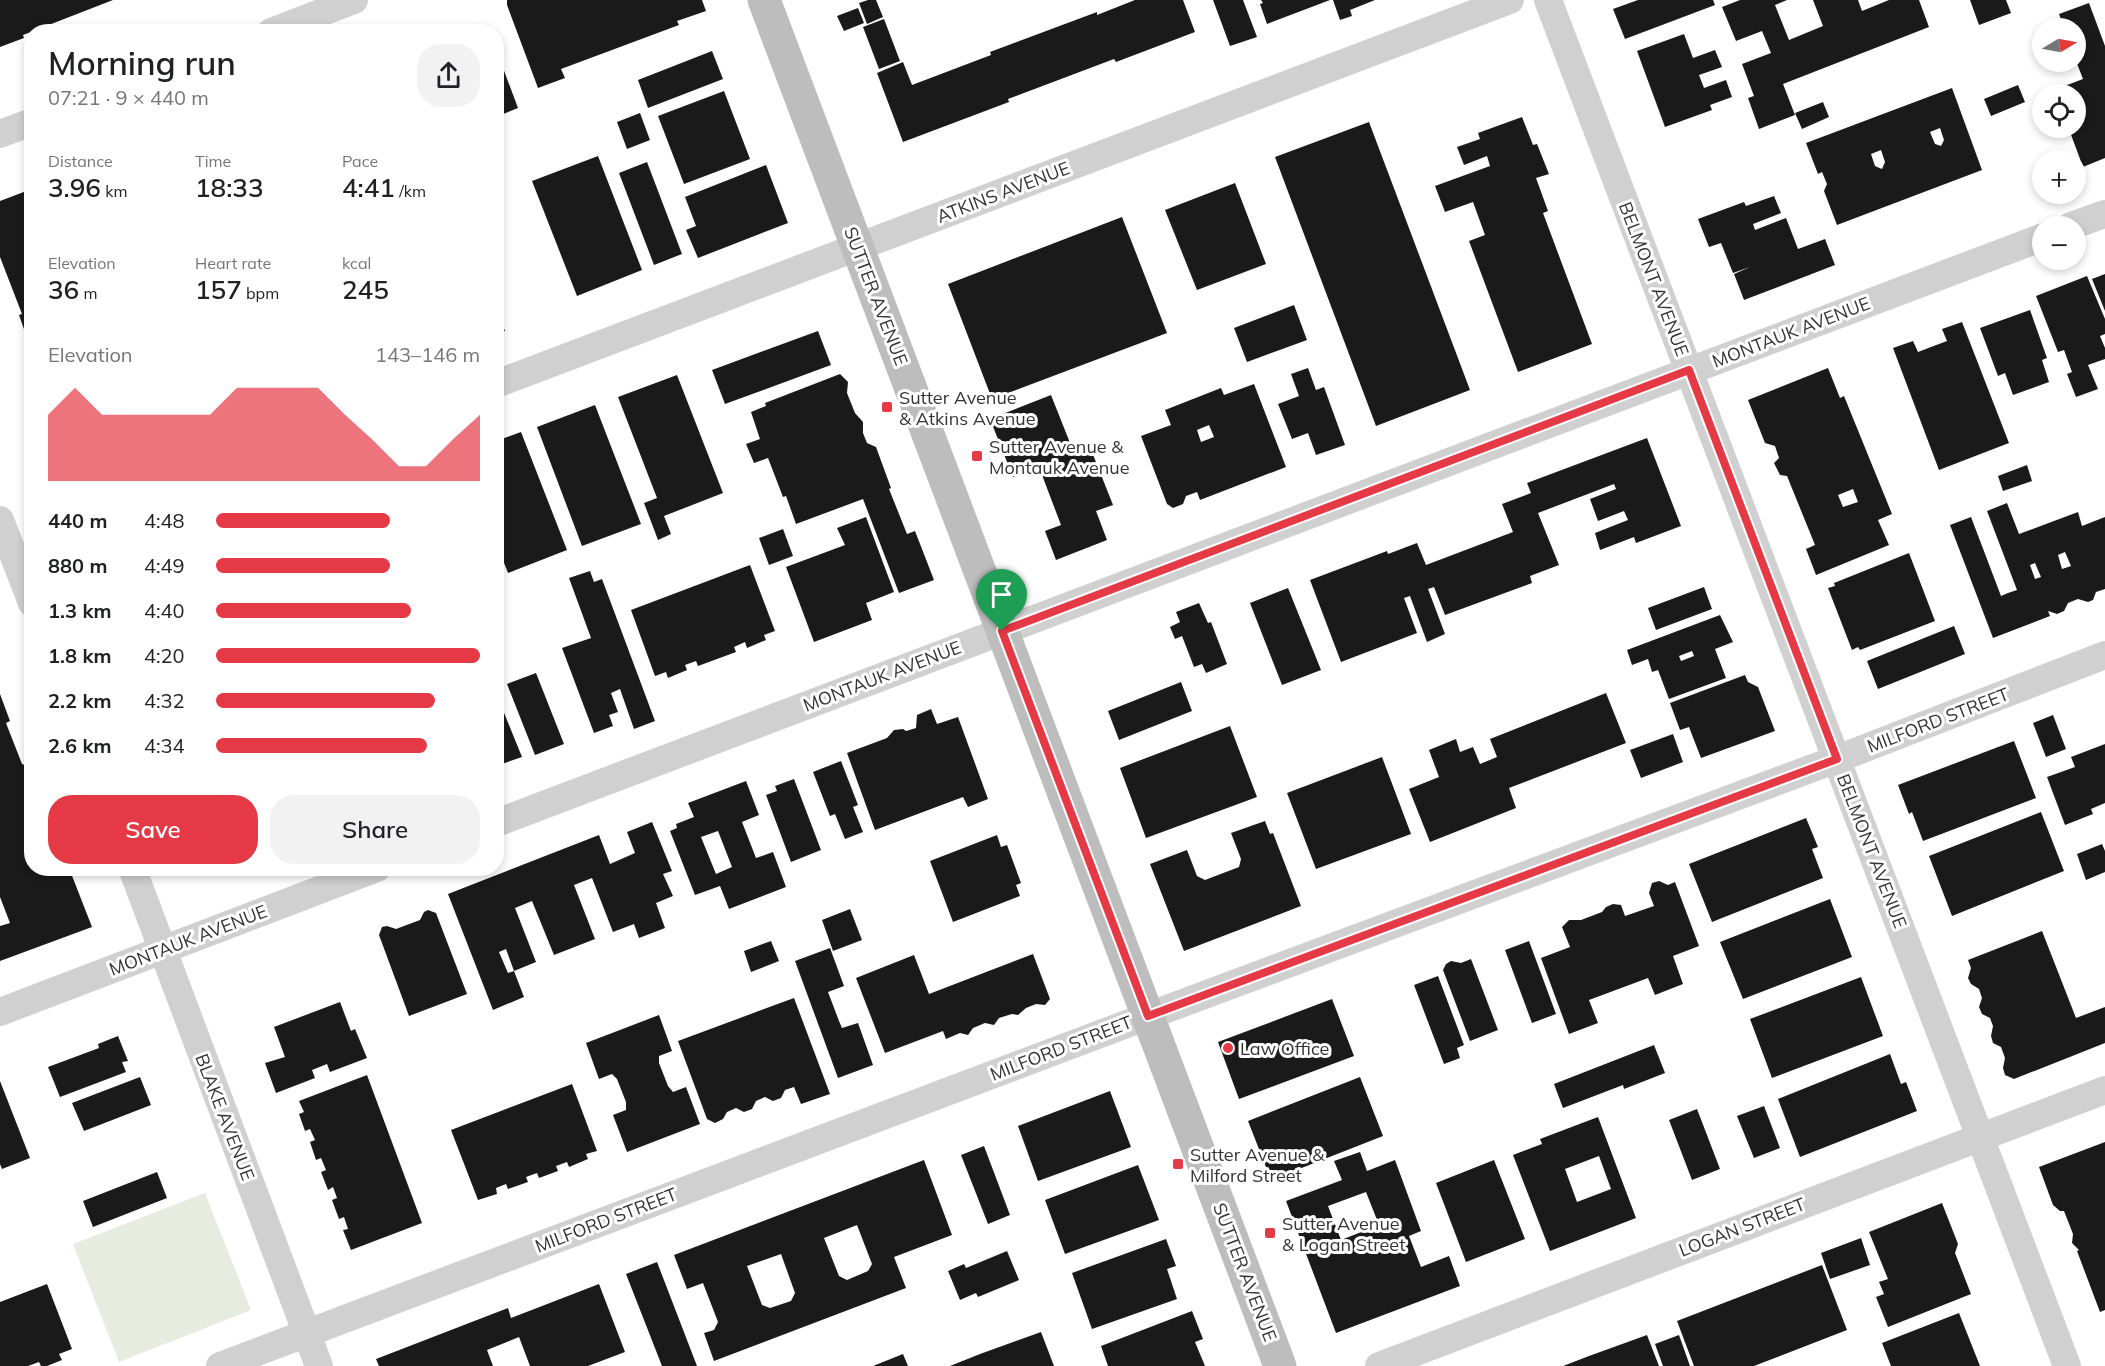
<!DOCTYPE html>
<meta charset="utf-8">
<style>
body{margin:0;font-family:Mulish,sans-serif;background:#f2f2f2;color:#202124;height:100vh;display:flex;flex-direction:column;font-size:22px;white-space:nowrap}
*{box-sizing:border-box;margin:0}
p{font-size:20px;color:#757577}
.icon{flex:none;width:33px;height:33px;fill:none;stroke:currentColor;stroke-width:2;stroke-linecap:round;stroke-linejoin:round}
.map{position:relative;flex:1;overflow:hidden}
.details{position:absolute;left:24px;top:24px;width:480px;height:852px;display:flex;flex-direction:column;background:#fff;border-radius:24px;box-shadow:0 3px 9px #0003}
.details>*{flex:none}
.needle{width:39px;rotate:80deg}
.buttons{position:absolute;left:2032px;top:18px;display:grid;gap:12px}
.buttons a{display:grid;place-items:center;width:54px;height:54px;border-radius:50%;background:#fff;box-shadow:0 3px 9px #0003;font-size:30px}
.pin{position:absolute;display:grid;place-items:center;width:51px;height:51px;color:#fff;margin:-62px -26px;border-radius:50% 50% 50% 0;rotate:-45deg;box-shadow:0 0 6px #0007}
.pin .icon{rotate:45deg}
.round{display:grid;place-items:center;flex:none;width:63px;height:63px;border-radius:24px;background:#f2f2f2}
.summary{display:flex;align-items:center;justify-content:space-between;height:102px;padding:0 24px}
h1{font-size:33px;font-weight:600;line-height:45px}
.figures{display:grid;grid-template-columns:repeat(3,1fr);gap:9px;height:102px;padding:6px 24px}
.figures div{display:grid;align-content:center}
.figures b{font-size:26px;font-weight:600}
.figures small{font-size:16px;font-weight:400}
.figures p{font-size:16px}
.chart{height:168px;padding:12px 24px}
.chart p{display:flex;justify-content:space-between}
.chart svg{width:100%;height:108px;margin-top:6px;fill:#e63946;opacity:.7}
.cta{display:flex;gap:12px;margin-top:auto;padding:12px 24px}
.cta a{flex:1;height:69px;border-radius:24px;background:#e63946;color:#fff;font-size:24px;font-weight:600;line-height:69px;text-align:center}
.cta a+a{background:#f2f2f2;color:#202124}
ul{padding:0 24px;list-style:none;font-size:20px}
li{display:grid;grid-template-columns:96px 72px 1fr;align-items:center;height:45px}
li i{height:15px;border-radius:8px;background:#e63946}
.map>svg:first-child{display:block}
.green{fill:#e6ecdf}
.building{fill:#1a1a1a;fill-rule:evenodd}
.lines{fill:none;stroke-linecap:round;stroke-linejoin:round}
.street{stroke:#d0d0d0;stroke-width:28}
.secondary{stroke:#bdbdbd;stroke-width:33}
.route-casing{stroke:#fff;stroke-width:12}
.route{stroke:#e63946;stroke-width:8}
.poi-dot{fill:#e63946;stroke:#fff;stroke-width:2}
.labels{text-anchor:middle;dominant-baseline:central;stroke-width:6;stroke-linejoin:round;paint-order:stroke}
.street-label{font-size:18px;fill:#333;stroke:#fff}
.poi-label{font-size:18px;fill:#333;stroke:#fff;text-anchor:start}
</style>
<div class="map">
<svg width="2105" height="1366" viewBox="0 0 2105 1366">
<rect width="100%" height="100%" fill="#fff"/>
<path class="green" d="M205 1193 251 1310 119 1362 73 1244Z"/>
<path class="building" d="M0 0H113L23 35 24 38 0 47Z
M507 0H702L706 11 677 21 679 25 561 69 565 78 538 88 507 5Z
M868 0H876L883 17 867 24 859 3Z
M1135 0H1183L1195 32 1116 62 1114 59 1008 99 1009 102 903 142 877 73 903 62 912 85 991 55 990 52 1097 12V15Z
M1213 0H1243L1257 37 1230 46Z
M1261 0H1330L1267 24 1260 4 1263 3Z
M1333 0H1375L1350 10 1352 16 1340 20Z
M1638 0H1713L1715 5 1625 39 1613 9Z
M1740 0H1787L1775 5 1789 40 1823 26 1813 0H1858L1862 11 1889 0H1919L1929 27 1783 84 1795 115 1759 129 1748 98 1754 96 1742 64 1771 53 1762 31 1736 41 1722 7Z
M1970 0H2006L2011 13 1979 25Z
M2089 3 2105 46V158L2083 167 2070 132 2077 129 2076 94H2056L2054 90 2083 79 2076 61V28H2064L2059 14Z
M858 8 864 23 844 31 837 16Z
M884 19 900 61 879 69 863 27Z
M1684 34 1693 58 1715 50 1722 67 1699 75 1704 88 1726 80 1732 97 1710 105 1712 110 1665 127 1637 51Z
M712 51 723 79 648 108 638 80Z
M497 52 518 108 496 117V53Z
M2018 85 2025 102 1991 116 1984 99Z
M1952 88 1982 170 1837 225 1824 191 1827 184 1822 172 1818 174 1806 143ZM1940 128 1944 140 1941 146 1935 144 1930 132ZM1881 150 1885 162 1882 169 1875 166 1871 154Z
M724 91 750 159 684 184 658 116Z
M1823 102 1829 117 1802 129 1795 113Z
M640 113 650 140 627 149 617 122Z
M1522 117 1533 145 1537 144 1549 174 1536 178 1548 211 1543 213 1592 344 1518 372 1469 241 1485 235 1473 202 1445 212 1435 186 1490 166 1487 156 1464 165 1457 147 1480 139 1478 133Z
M1369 122 1470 390 1376 426 1275 157Z
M496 146 504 162 496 165Z
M598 156 642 270 577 296 532 181Z
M647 162 682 254 654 265 619 173Z
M766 165 788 223 698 258 686 230 696 226 685 197Z
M1235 183 1266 264 1197 290 1165 210Z
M29 190 32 198 31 349 19 315 22 314 0 257V201Z
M1774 196 1781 213 1753 224 1755 230 1786 218 1798 249 1825 239 1835 265 1744 300 1734 274 1750 267 1733 273 1721 243 1709 247 1698 219 1744 202 1746 206Z
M1122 217 1167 333 992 399 948 284Z
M2105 274V311L2092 279Z
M2087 276 2105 319V334L2100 336 2105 348V359L2088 365 2098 389 2076 397 2067 374 2072 372 2064 350 2058 352 2036 296Z
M1294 305 1307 340 1247 362 1234 328Z
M496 310 505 331 496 334Z
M2030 310 2047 358 2042 360 2049 382 2013 395 2005 373 1998 376 1980 328Z
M1962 322 2009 443 1939 470 1893 348 1913 341 1918 352 1931 347 1947 341 1942 329Z
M818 331 831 365 725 404 712 370Z
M1308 368 1316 390 1324 387 1345 445 1316 455 1308 433 1292 439 1278 404 1299 396 1291 374Z
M1828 368 1840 398 1844 396 1892 514 1878 520 1889 545 1816 575 1806 549 1815 545 1787 476 1780 475 1774 463 1779 458 1775 446 1765 443 1748 400ZM1853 489 1858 502 1843 507 1838 495Z
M840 374 848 382 847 393 855 413 863 422V433L867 443 876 447 891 488 889 489 907 534 915 531 934 580 899 593 863 499 796 524 786 496 783 497 768 458 754 463 746 444 760 439 751 412 766 406 765 403Z
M677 375 723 493 664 516 671 534 658 540 644 503 657 498 618 397Z
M1254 384 1286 467 1200 500 1197 492 1186 496 1183 504 1173 508 1167 504 1141 436 1171 425 1165 410 1221 388 1224 395ZM1209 425 1214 437 1201 442 1197 430Z
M1051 395 1074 453 1090 447 1113 505 1096 511 1107 540 1056 560 1045 531 1061 525 1039 467 1013 477 990 419Z
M595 405 641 524 582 546 537 427Z
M521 432 567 550 508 573 496 542V441Z
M1647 438 1681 526 1636 543 1634 537 1600 550 1595 533 1628 520 1624 511 1598 521 1590 499 1616 489 1614 484 1538 513 1559 565 1530 576 1532 583 1445 615 1434 587 1428 589 1445 634 1427 642 1410 596 1404 598 1417 633 1341 662 1310 580 1387 551 1388 554 1417 543 1426 565 1513 532 1502 504 1531 493 1527 483Z
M2027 465 2032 481 2003 491 1998 476Z
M2007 503 2019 534 2078 512 2082 526 2105 517V589L2096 592 2093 600 2088 602 2078 599 2068 603 2064 611 2057 614 2048 611 2050 616 1993 638 1950 525 1971 517 2001 596 2008 593 2017 590 1987 511ZM2065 552 2071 566 2062 569 2058 555ZM2035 563 2041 577 2035 579 2030 565Z
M866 517 894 592 866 603 872 620 814 642 786 567 845 545 837 528Z
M783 529 793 556 769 565 759 538Z
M1909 553 1935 621 1860 650 1858 647 1852 650 1828 588 1835 586 1834 583Z
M750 565 775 631 764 635 766 640 747 648 745 642 734 647 736 652 698 666 696 661 685 665 687 670 668 678 666 672 655 676 631 610Z
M590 571 594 582 602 579 655 721 634 729 620 689 611 693 618 712 609 715 613 726 594 733 562 648 591 638 569 578Z
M1704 587 1712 609 1656 630 1648 608Z
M1288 588 1321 670 1282 685 1250 603Z
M1199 603 1208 623 1211 622 1227 664 1206 673 1202 664 1194 667 1182 636 1175 639 1170 627 1180 622 1176 612Z
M1720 615 1733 642 1715 649 1726 678 1669 699 1658 670 1652 672 1648 659 1632 665 1627 650ZM1692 651 1694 656 1681 661 1679 656Z
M1954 626 1965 654 1878 689 1867 661Z
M496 655 503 670 496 672Z
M536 673 564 744 535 755 507 684Z
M1745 675 1748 682 1758 687 1775 731 1701 758 1689 727 1680 730 1670 703Z
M1181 682 1192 711 1119 740 1108 711Z
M496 693 522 757 496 766Z
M1606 693 1626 743 1509 788 1516 808 1430 842 1409 789 1439 777 1429 750 1456 739 1460 752 1473 747 1480 764 1497 757 1490 739Z
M0 694 10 721 6 723 22 764 31 767 32 769V868H69L92 927 0 961V926L10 923 0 897Z
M931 709 937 724 958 717 988 799 968 807 963 797 875 830 847 753 887 738 894 730 903 729 906 731 916 728 917 715Z
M2053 715 2066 749 2046 757 2033 723Z
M1230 726 1257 797 1146 838 1120 768Z
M1673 734 1683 762 1641 778 1630 750Z
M2014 741 2036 798 1923 841 1912 812 1909 814 1898 785Z
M2105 744V803L2091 809 2093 814 2065 825 2047 777 2075 767 2071 757Z
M1382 757 1411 834 1316 869 1287 793Z
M841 761 858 805 853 807 863 832 845 839 835 814 830 816 813 772Z
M794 779 821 850 791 862 766 795 777 791 775 786Z
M746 781 759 815 742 822 756 858 773 852 786 887 729 909 720 886 695 895 670 831 677 828 676 824 694 817 688 803ZM718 831 732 867 716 874 701 837Z
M2041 812 2064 871 1952 916 1929 856Z
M1806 818 1818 847 1812 849 1823 878 1712 922 1689 864Z
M1265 821 1270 834 1273 833 1301 906 1184 951 1150 864 1187 850 1197 876 1205 880 1239 867 1241 859 1231 833Z
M652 822 672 871 663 874 673 896 656 903 665 928 639 938 634 924 613 932 592 878 574 885 595 939 554 955 532 901 515 908 536 962 514 971 506 949 499 952 508 973 514 971 524 997 493 1010 448 894 599 835 610 864 635 853 627 832Z
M997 835 1001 847 1007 845 1021 883 1016 885 1020 896 953 922 930 861Z
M2102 844 2105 851V872L2086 880 2077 854Z
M1659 881 1668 885 1675 882 1699 946 1673 956 1683 984 1655 995 1648 978 1589 1000 1598 1023 1569 1034 1541 958 1570 947 1562 927 1569 920H1581L1602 912 1606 907 1613 904 1621 905 1625 916 1654 906 1649 893 1652 883Z
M1830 899 1852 957 1743 999 1720 942Z
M850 909 862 940 833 951 822 920Z
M428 910 436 913 467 994 409 1016 379 935 382 927 387 926 396 929 420 920 424 912Z
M2042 931 2076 1018 2105 1007V1043L2014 1079 2005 1075 2003 1068 2005 1058 2001 1047 1993 1043 1991 1036 1993 1026 1990 1018 1982 1014 1979 1007 1982 998 1979 989 1971 984 1968 978 1971 968 1968 960Z
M771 941 779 961 751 972 744 951Z
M1529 941 1556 1014 1532 1023 1505 950Z
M830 948 844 986 828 992 839 1021 842 1028 858 1023 873 1065 838 1078 795 961Z
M1033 954 1050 999 1045 1005 1036 1004 1026 1008 1018 1015 1012 1014 999 1018 994 1025 985 1023 973 1028 968 1035 960 1033 946 1039 943 1031 885 1053 856 978 914 955 929 994Z
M1471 959 1498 1030 1470 1041 1443 970 1446 964 1451 961 1461 963Z
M1438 976 1464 1045 1457 1048 1460 1058 1444 1064 1414 985Z
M1861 977 1883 1036 1772 1078 1750 1019Z
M794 998 830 1094 801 1104 794 1087 785 1090 781 1098 773 1101 765 1097 756 1101 752 1109 744 1112 736 1108 727 1112 723 1119 715 1123 707 1119 678 1041Z
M1332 999 1354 1056 1239 1099 1218 1042Z
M340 1002 351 1031 355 1029 367 1058 330 1072 327 1064 312 1070 315 1078 276 1093 265 1063 285 1057 274 1027Z
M659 1015 672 1051 659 1056V1063L668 1086 673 1092 686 1087 700 1124 627 1152 613 1115 626 1110V1102L617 1079 612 1074 599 1079 586 1043Z
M118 1036 128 1061 122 1062 126 1072 60 1097 48 1067 99 1048 98 1044Z
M1654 1045 1665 1073 1624 1089 1623 1085 1563 1108 1554 1084Z
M1890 1054 1901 1084 1906 1082 1917 1111 1800 1157 1778 1099Z
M367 1075 422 1223 351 1250 343 1230 348 1229 344 1217 339 1219 332 1200 337 1198 333 1187 328 1190 321 1172 326 1170 321 1158 316 1160 310 1142 315 1140 310 1129 305 1131 299 1114 304 1112 299 1101Z
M140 1077 151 1105 84 1131 72 1103Z
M1360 1077 1383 1136 1271 1180 1248 1121Z
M0 1081 30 1158 2 1169 0 1164Z
M572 1084 597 1151 586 1154 588 1159 569 1167 567 1162 556 1166 558 1171 539 1178 537 1173 526 1177 528 1182 508 1189 506 1184 496 1188 497 1194 478 1200 451 1130Z
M1110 1091 1131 1147 1038 1181 1018 1126Z
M1764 1106 1780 1148 1754 1158 1737 1116Z
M1697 1109 1720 1169 1692 1180 1669 1120Z
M1598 1117 1636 1218 1550 1251 1513 1155 1542 1144 1540 1139ZM1599 1156 1611 1189 1577 1202 1565 1169Z
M2105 1142V1310L2100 1312 2077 1251 2079 1250 2072 1243 2073 1234 2064 1211H2060L2053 1205 2039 1167Z
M984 1146 1010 1215 988 1224 961 1155Z
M1360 1152 1367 1171 1395 1160 1421 1231 1409 1236 1421 1267 1449 1256 1460 1286 1336 1333 1286 1201 1342 1180 1334 1161ZM1366 1192 1379 1225 1341 1240 1328 1206Z
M924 1160 952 1235 894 1257 906 1288 714 1361 704 1333 714 1330 718 1322 703 1283 687 1289 674 1255ZM857 1225 872 1264 868 1271 847 1280 839 1276 824 1238ZM781 1254 795 1293 791 1301 770 1308 762 1305 747 1266Z
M1494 1160 1525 1239 1466 1262 1436 1183Z
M1138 1165 1159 1220 1065 1254 1045 1200Z
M157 1172 167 1198 93 1227 83 1201Z
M1942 1203 1958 1244 1955 1253 1971 1294 1888 1327 1876 1297 1884 1294 1879 1282 1888 1279 1869 1232Z
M1861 1238 1870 1265 1830 1279 1821 1253Z
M1166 1239 1176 1266 1167 1269 1177 1299 1092 1329 1072 1273Z
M1007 1251 1019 1280 978 1297 976 1293 960 1300 948 1271 964 1264 966 1268Z
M657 1262 697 1366H662L626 1274Z
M1822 1265 1847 1330 1754 1366H1694L1677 1321Z
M47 1284 72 1349 59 1354 62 1360 47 1366H41L39 1362 28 1366H0V1302Z
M599 1284 625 1352 588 1366H530L519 1337 487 1350 493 1366H379L376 1359 508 1308 511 1318Z
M1192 1311 1203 1339 1195 1342 1205 1366H1108L1101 1346Z
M1959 1313 1980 1366H1891L1882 1343Z
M1041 1332 1054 1366H950L980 1354Z
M1647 1335 1659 1366H1563L1589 1356Z
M1679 1335 1690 1366H1663L1655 1344Z
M903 1354 908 1366H873Z"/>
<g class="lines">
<path class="street" d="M1548 0 2067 1366
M271 32 354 0
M0 134 32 122
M2071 226 2105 214
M496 384 1510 0
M0 520 32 603
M496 823 2043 237
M132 868 319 1366
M0 1012 377 868
M220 1366 1148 1016 1837 759 2105 655
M1379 1366 2105 1090"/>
<path class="secondary" d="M764 0 1280 1366"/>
</g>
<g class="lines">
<defs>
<path id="route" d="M1689 370 1837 759 1148 1016 1002 631Z"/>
</defs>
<use href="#route" class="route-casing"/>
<use href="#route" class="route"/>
</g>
<g class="poi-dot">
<rect x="881" y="401" width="12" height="12" rx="3"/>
<rect x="971" y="450" width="12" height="12" rx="3"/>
<circle cx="1228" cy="1048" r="6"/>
<rect x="1172" y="1158" width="12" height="12" rx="3"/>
<rect x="1264" y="1227" width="12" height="12" rx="3"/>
</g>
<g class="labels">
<g class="street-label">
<text transform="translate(1003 192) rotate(-21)">ATKINS AVENUE</text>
<text transform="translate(1654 279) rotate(69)">BELMONT AVENUE</text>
<text transform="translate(876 296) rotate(69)">SUTTER AVENUE</text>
<text transform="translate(1791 332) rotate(-21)">MONTAUK AVENUE</text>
<text transform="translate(882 676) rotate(-21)">MONTAUK AVENUE</text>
<text transform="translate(1938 720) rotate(-21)">MILFORD STREET</text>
<text transform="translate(1872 851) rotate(69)">BELMONT AVENUE</text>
<text transform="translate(188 940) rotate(-21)">MONTAUK AVENUE</text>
<text transform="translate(1061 1048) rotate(-21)">MILFORD STREET</text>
<text transform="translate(225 1117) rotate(69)">BLAKE AVENUE</text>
<text transform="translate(606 1220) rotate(-21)">MILFORD STREET</text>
<text transform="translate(1742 1227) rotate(-21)">LOGAN STREET</text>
<text transform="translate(1245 1272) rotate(69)">SUTTER AVENUE</text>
</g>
<g class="poi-label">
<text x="899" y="397">Sutter Avenue<tspan x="899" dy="21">&amp; Atkins Avenue</tspan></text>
<text x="989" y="446">Sutter Avenue &amp;<tspan x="989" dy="21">Montauk Avenue</tspan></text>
<text x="1240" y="1048">Law Office</text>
<text x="1190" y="1154">Sutter Avenue &amp;<tspan x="1190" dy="21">Milford Street</tspan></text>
<text x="1282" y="1223">Sutter Avenue<tspan x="1282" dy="21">&amp; Logan Street</tspan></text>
</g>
</g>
</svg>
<div class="buttons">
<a><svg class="needle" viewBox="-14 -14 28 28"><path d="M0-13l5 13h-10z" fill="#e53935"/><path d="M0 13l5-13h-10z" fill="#757577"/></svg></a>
<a><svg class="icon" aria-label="locate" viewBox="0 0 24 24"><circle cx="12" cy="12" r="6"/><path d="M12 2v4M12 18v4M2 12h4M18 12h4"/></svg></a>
<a>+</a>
<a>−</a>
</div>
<div class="pin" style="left:1002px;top:631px;background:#1e9e55"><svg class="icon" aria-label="arrive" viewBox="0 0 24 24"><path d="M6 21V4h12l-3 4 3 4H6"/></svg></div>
<section class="details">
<div class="summary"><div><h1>Morning run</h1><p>07:21 · 9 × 440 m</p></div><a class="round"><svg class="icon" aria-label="share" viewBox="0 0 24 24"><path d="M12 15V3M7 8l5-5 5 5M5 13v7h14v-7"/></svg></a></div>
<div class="figures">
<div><p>Distance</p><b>3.96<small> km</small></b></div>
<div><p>Time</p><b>18:33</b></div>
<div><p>Pace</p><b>4:41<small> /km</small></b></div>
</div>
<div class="figures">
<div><p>Elevation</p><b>36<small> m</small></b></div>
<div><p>Heart rate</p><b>157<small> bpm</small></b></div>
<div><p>kcal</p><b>245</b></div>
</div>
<div class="chart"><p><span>Elevation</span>143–146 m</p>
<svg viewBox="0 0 160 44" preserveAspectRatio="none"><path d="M0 44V17L10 6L20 17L30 17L40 17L50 17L60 17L70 6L80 6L90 6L100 6L110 17L120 27L130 38L140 38L150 27L160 17V44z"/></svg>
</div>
<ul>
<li><b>440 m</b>4:48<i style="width:66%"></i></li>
<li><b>880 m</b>4:49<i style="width:66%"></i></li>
<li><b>1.3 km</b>4:40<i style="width:74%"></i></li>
<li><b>1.8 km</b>4:20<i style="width:100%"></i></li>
<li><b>2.2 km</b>4:32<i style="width:83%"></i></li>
<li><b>2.6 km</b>4:34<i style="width:80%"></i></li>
</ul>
<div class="cta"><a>Save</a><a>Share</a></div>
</section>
</div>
